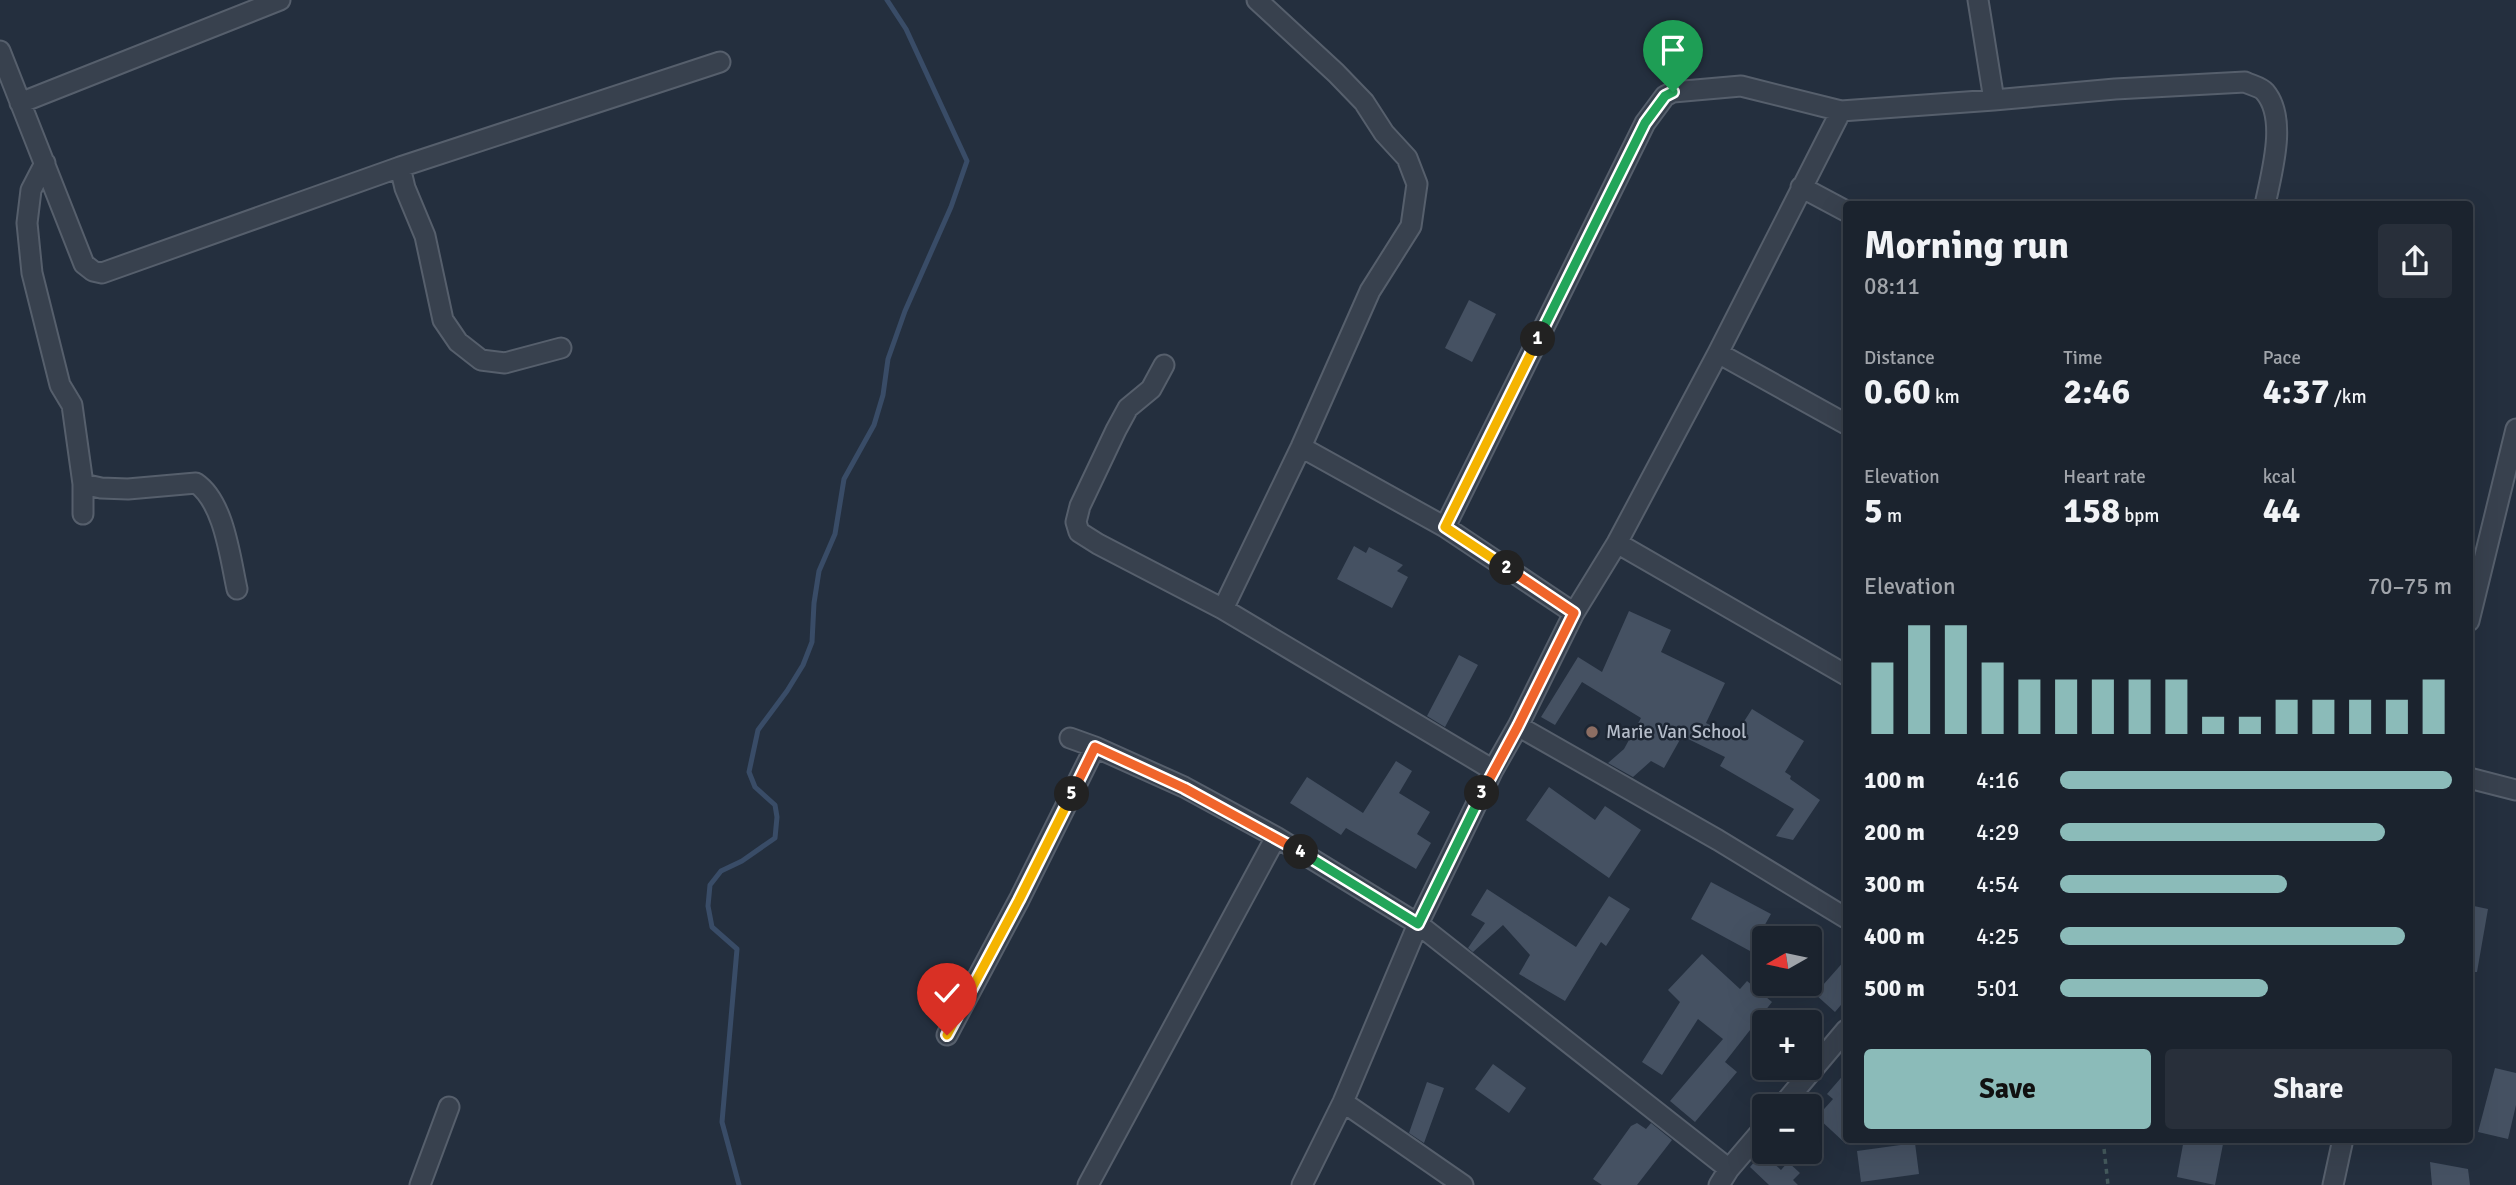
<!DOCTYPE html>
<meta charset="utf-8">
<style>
body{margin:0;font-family:Signika,sans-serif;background:#282f3a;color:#f1f3f6;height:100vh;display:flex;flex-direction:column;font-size:26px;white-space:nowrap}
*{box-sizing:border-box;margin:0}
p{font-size:23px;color:#a0a4aa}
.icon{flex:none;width:38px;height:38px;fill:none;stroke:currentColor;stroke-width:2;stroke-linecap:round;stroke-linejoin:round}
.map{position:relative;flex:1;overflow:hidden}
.drawer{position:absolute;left:1843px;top:201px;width:630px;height:942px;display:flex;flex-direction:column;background:#1b232e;border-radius:7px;box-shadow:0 7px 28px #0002,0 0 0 2px #39404a}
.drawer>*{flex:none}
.needle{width:46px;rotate:261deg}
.buttons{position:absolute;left:1752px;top:926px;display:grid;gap:14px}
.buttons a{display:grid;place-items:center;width:70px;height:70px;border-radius:7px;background:#1b232e;box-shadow:0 7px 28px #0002,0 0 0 2px #39404a;font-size:35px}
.pin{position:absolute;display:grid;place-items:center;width:60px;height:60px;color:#fff;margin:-72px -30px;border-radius:50% 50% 50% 0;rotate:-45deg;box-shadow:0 0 7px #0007}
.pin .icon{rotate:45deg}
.km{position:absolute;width:35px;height:35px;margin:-18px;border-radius:50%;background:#222;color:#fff;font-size:19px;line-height:35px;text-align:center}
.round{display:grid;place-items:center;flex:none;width:74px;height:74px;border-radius:7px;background:#282f3a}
.headline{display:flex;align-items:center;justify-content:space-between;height:119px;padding:0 21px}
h1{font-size:38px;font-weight:700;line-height:52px}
.metrics{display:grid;grid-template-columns:repeat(3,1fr);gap:10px;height:119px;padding:7px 21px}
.metrics div{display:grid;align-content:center}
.metrics b{font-size:35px;font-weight:700}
.metrics small{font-size:19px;font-weight:400}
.metrics p{font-size:19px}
.chart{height:196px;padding:14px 21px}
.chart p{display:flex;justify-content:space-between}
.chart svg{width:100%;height:126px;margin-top:7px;stroke:#8bbbb9;stroke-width:6}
.cta{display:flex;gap:14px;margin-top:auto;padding:14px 21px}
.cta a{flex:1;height:80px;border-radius:7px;background:#8bbbb9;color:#111;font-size:28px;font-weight:700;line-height:80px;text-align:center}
.cta a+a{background:#282f3a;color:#f1f3f6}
ul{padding:0 21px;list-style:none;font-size:23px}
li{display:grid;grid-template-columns:112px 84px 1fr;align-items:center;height:52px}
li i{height:18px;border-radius:9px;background:#8bbbb9}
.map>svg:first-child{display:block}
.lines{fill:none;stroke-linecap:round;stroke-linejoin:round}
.stream{stroke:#394c67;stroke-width:5}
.building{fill:#455162}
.minor-casing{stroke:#565f6c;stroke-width:23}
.path{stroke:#44595c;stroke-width:3.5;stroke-dasharray:5 5;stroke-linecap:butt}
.minor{stroke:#38414e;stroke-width:19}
.split-1-casing{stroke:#fff;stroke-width:14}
.split-2-casing{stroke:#fff;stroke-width:14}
.split-3-casing{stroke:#fff;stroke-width:14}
.split-4-casing{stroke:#fff;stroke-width:14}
.split-5-casing{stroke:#fff;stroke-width:14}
.split-6-casing{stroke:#fff;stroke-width:14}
.split-1{stroke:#22a559;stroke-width:9}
.split-2{stroke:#f5b400;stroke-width:9}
.split-3{stroke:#f0652b;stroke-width:9}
.split-4{stroke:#22a559;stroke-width:9}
.split-5{stroke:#f0652b;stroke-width:9}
.split-6{stroke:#f5b400;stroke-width:9}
.education-dot{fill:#8d6e63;stroke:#1d2633;stroke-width:2.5}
.labels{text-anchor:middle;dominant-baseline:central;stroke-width:5;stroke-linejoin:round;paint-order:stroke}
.poi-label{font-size:19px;fill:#b4bcc9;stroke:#1d2633;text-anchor:start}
</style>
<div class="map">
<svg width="2516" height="1185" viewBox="0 0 2516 1185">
<rect width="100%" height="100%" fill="#242f3e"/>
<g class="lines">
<path class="stream" d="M739 1185 722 1122 737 949 712 927 708 906 710 885 721 871 742 861 775 838 777 817 775 805 755 787 749 772 758 730 787 691 803 665 812 642 814 603 819 571 835 534 844 479 874 425 883 395 888 359 905 311 951 207 967 161 906 29 887 0"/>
</g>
<path class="building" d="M1469 300 1496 314 1472 362 1445 348Z
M1354 546 1366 553 1369 547 1403 565 1397 571 1408 577 1392 608 1337 579Z
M1629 611 1671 630 1661 652 1725 683 1706 723 1734 737 1752 709 1804 741 1785 772 1791 776 1790 779 1820 800 1793 840 1776 836 1794 809 1720 766 1725 757 1682 736 1664 768 1651 761 1633 777 1608 763 1624 749 1641 718 1582 682 1555 725 1541 717 1578 657 1602 672Z
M1459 655 1478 665 1445 727 1427 716Z
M1396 761 1412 771 1399 793 1430 812 1417 834 1431 843 1416 869 1346 828 1341 835 1290 803 1307 777 1363 813Z
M1549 787 1595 820 1605 806 1641 830 1609 878 1526 820Z
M1711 882 1771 914 1750 951 1691 919Z
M1487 889 1576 947 1609 896 1630 909 1606 946 1601 942 1565 1001 1519 974 1530 955 1503 925 1473 952 1468 948 1485 923 1471 915Z
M2469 905 2488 909 2477 972H2469Z
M1702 954 1740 989 1747 981 1772 1002 1725 1062 1737 1072 1695 1122 1670 1101 1723 1039 1698 1019 1662 1075 1642 1062 1680 1002 1668 990Z
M1846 959V999L1835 1012 1815 994Z
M1493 1064 1526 1088 1509 1113 1475 1089Z
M2495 1068 2516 1073V1105L2508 1139 2478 1132Z
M1846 1072V1144L1817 1117 1833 1099 1827 1094Z
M1427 1082 1444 1088 1424 1143 1409 1133Z
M1637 1123 1646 1129 1651 1123 1672 1140 1637 1185H1602L1593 1179 1631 1126Z
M2184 1139H2224L2215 1185 2177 1177Z
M1915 1143 1919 1174 1861 1182 1857 1151Z
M1762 1153 1781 1170 1788 1162 1800 1173 1793 1180 1798 1185H1769L1750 1167Z
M2430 1162 2468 1169 2470 1185H2432Z"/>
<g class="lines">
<defs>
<path id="minor" d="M1978 0 1994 100
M0 51 84 264 93 271 102 273 400 167 720 62
M20 103 280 0
M45 163 31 190 27 223 32 273 60 385 72 405 83 484V514
M400 167 405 188 425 236 443 320 458 342 481 360 505 363 561 348
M1801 187 1846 211
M1718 353 1846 424
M1164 365 1151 389 1128 408 1116 430 1080 506 1076 522 1079 532 1098 544 1223 609 1493 770
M1301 447 1445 527 1574 613
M83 484 101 488 128 489 196 483C224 502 230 557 237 589
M1445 527 1645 123 1665 96 1673 92 1741 86 1841 111 1994 100 2115 89 2245 82C2251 85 2261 87 2265 92 2288 119 2271 174 2265 205
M1617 543 1846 675
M1223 609 1301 447 1370 291 1411 226 1417 184 1407 158 1384 133 1364 102 1336 73 1257 0
M2469 621 2516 429
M1518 726 1718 840 1846 918
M1070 738 1095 747 1184 787 1276 837 1418 924 1729 1169
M2469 778 2516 790
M947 1035 1019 900 1095 747
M1343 1102 1463 1185
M1782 1106 1846 1030
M420 1185 449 1107
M1088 1185 1276 837
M1302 1185 1343 1102 1418 924 1493 770 1518 726 1574 613 1617 543 1718 353 1841 111
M1719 1185 1729 1169 1764 1128
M2333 1185 2343 1139"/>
</defs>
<use href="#minor" class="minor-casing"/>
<path class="path" d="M2103 1139 2108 1185"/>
<use href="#minor" class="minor"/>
</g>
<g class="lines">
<defs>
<path id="split-1" d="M1538 339 1645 123 1665 96 1673 92"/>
<path id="split-2" d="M1507 568 1445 527 1538 339"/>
<path id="split-3" d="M1482 793 1518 726 1574 613 1507 568"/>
<path id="split-4" d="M1301 852 1418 924 1482 793"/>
<path id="split-5" d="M1072 794 1095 747 1184 788 1301 852"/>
<path id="split-6" d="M947 1035 1019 900 1072 794"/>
</defs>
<use href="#split-1" class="split-1-casing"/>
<use href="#split-2" class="split-2-casing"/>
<use href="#split-3" class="split-3-casing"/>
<use href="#split-4" class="split-4-casing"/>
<use href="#split-5" class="split-5-casing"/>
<use href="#split-6" class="split-6-casing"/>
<use href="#split-1" class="split-1"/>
<use href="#split-2" class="split-2"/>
<use href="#split-3" class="split-3"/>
<use href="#split-4" class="split-4"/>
<use href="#split-5" class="split-5"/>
<use href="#split-6" class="split-6"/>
</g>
<circle class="education-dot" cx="1592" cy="732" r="7"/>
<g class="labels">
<g class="poi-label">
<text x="1606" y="732">Marie Van School</text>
</g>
</g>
</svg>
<div class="buttons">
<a><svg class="needle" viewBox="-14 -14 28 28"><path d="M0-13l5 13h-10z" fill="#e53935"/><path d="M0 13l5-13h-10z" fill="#a0a4aa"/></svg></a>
<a>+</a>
<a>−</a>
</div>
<div class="pin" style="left:1673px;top:92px;background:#1e9e55"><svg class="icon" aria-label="arrive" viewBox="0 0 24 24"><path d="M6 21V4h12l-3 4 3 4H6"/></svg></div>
<div class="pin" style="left:947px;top:1035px;background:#d93025"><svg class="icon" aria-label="check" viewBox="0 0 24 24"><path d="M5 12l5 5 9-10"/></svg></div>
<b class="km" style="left:1538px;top:339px">1</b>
<b class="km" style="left:1507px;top:568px">2</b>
<b class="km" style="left:1482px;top:793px">3</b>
<b class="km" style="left:1301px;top:852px">4</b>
<b class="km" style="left:1072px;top:794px">5</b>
<section class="drawer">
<div class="headline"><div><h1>Morning run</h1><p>08:11</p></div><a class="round"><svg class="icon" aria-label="share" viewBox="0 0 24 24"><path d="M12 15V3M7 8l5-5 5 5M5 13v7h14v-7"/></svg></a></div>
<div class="metrics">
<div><p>Distance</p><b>0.60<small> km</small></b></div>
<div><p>Time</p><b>2:46</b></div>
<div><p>Pace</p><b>4:37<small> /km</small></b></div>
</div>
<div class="metrics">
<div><p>Elevation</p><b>5<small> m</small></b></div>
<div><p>Heart rate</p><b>158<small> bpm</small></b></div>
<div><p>kcal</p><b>44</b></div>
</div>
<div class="chart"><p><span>Elevation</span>70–75 m</p>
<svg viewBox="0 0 160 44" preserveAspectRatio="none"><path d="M5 44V19M15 44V6M25 44V6M35 44V19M45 44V25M55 44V25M65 44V25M75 44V25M85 44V25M95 44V38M105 44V38M115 44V32M125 44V32M135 44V32M145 44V32M155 44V25"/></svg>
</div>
<ul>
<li><b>100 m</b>4:16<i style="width:100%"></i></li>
<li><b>200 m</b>4:29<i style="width:83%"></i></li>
<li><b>300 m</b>4:54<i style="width:58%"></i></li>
<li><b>400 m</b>4:25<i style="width:88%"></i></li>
<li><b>500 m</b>5:01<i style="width:53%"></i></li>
</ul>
<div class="cta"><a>Save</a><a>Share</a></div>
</section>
</div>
